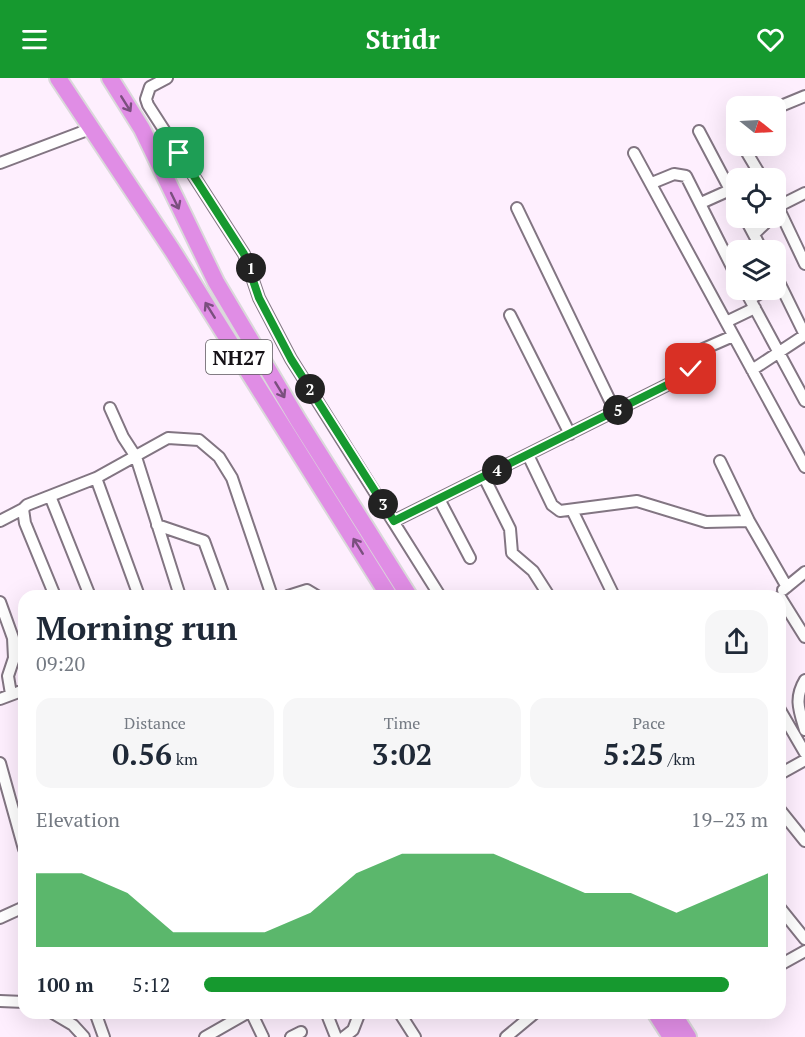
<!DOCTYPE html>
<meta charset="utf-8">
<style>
body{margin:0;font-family:"PT Serif",serif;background:#f6f6f7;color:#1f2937;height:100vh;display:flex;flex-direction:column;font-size:22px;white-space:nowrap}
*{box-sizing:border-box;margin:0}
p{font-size:20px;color:#747a83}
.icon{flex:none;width:33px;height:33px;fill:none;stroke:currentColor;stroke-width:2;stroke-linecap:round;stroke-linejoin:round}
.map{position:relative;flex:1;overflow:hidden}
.details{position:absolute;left:18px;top:512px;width:768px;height:429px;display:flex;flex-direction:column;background:#fff;border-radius:18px;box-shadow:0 6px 24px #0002}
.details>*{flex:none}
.needle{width:39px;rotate:108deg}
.buttons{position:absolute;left:726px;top:18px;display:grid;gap:12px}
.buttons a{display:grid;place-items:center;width:60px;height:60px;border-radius:12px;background:#fff;box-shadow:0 6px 24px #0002;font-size:30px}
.pin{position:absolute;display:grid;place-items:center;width:51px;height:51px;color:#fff;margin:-26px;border-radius:12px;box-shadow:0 3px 9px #0006}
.km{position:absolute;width:30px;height:30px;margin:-15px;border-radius:50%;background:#222;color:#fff;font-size:16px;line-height:30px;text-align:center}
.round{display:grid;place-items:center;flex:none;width:63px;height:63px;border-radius:18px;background:#f6f6f7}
.head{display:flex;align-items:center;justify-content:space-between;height:102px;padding:0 18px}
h1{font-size:33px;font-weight:600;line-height:45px}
.figures{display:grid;grid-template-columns:repeat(3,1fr);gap:9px;height:102px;padding:6px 18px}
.figures div{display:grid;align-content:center;border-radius:15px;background:#f6f6f7;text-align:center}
.figures b{font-size:30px;font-weight:600}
.figures small{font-size:16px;font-weight:400}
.figures p{font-size:16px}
.chart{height:168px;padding:12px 18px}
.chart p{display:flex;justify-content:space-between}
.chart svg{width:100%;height:108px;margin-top:6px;fill:#16992f;opacity:.7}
ul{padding:0 18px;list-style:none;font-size:20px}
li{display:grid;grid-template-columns:96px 72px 1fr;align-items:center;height:45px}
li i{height:15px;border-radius:8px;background:#16992f}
header{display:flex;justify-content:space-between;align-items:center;height:78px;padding:0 18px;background:#16992f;color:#fff;font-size:27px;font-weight:600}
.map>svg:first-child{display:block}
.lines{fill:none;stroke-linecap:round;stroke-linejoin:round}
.minor-casing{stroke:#827582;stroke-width:14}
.highway-casing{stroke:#dad9da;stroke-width:20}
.minor{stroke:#fff;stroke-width:10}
.highway{stroke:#e08de5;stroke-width:16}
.oneway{stroke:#7a4f7e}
.route-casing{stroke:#fff;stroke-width:12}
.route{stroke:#16992f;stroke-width:8}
.labels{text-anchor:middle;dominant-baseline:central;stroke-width:4.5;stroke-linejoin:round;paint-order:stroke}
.shield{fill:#fff;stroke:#5b585c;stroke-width:1.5}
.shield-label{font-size:20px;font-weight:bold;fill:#151116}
</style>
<header><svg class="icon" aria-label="menu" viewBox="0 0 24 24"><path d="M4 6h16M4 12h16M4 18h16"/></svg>Stridr<svg class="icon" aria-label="heart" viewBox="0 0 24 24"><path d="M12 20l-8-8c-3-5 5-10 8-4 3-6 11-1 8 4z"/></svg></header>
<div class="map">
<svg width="805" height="959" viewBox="0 0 805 959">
<rect width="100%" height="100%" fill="#feeffe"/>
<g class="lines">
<defs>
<path id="minor" d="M167 0 150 9 146 21 148 27 244 176 259 220 291 281 440 518
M776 30 805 18
M736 46V55
M699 53 736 123
M743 68 762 100
M634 75 805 389
M0 85 90 51
M652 105 674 96 686 98 736 197
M701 125 730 112
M776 125 805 186
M517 130 615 333
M776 133 783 126 805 115
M745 140 762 172
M754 156 771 140
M776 198 805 257
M745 212 805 323
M750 221 766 212
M510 237 570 356
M726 244 755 230
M752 292 805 257
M110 330 123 359 136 379 180 518
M528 377 552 427 560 433 637 423 706 444 749 443
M720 383 749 443 787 509
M484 399 510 451 512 475 533 493 549 518
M96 400 139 518
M50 418 90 518
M439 421 470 480
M572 432 614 518
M0 443 23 431
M394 443 683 299 688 296 701 272 733 258
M157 447 204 463 224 518
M783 512 805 494
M55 518 25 445 23 431 27 427 96 400 168 360 199 362 219 379 232 400 272 518
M288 518 307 512 317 518
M780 519 805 559
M0 524 13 560 14 580 8 598 11 616
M805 602C794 620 799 632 805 652
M0 621 24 612
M780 632 805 675
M0 685 24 771
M780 696 805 682
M780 732 805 763
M780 830 805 861
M0 840 24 829
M780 887 805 873
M0 923 24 924
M51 934 73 947 84 959
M95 934 104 959
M251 934 263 959
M399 934 415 959
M328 939 336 959
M205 959 249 934
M291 959 301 954
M344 959 353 952 360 934
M506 959 536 934"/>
<path id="highway" d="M58 0 172 172 389 518
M110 0 142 51 216 204 298 342 409 518
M655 934 671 959
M672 934 688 959"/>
</defs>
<use href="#minor" class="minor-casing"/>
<use href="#highway" class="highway-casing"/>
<use href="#minor" class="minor"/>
<use href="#highway" class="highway"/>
</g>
<defs><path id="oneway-shaft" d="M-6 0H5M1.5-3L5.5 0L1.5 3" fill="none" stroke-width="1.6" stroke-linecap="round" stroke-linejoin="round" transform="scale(1.5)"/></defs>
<g class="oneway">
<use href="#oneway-shaft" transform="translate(126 26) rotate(58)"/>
<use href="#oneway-shaft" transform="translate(175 123) rotate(64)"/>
<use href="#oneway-shaft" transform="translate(210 232) rotate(-122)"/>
<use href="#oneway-shaft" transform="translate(280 312) rotate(59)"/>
<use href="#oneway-shaft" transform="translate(358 468) rotate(-122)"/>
</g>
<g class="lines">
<defs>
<path id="route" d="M179 75 244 176 259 220 291 281 394 443 683 299 691 291"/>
</defs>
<use href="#route" class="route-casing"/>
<use href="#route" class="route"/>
</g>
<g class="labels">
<rect class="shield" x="206" y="262" width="66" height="34" rx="4.5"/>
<g class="shield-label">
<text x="239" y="279">NH27</text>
</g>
</g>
</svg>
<div class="buttons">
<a><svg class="needle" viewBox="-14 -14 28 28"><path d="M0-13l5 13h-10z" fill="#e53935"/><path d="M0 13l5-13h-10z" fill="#747a83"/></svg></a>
<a><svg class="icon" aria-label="locate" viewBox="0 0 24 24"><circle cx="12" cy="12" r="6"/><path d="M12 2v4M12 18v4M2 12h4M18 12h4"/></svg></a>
<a><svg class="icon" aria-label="layers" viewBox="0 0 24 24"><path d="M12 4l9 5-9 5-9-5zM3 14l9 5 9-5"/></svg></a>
</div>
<div class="pin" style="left:179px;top:75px;background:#1e9e55"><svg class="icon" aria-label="arrive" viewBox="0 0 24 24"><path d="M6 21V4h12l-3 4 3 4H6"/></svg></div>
<div class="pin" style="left:691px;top:291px;background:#d93025"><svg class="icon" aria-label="check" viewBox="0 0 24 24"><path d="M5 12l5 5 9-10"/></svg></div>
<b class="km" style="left:251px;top:190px">1</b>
<b class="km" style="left:310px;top:311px">2</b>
<b class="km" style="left:383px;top:426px">3</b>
<b class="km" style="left:497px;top:392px">4</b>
<b class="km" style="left:618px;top:332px">5</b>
<section class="details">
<div class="head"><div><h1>Morning run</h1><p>09:20</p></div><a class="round"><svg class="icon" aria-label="share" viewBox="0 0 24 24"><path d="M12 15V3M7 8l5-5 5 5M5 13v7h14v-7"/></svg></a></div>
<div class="figures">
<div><p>Distance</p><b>0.56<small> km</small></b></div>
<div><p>Time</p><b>3:02</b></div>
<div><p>Pace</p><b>5:25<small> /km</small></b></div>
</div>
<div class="chart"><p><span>Elevation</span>19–23 m</p>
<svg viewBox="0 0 160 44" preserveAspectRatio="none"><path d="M0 44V14L10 14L20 22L30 38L40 38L50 38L60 30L70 14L80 6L90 6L100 6L110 14L120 22L130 22L140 30L150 22L160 14V44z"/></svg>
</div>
<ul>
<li><b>100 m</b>5:12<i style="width:93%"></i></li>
</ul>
</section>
</div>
